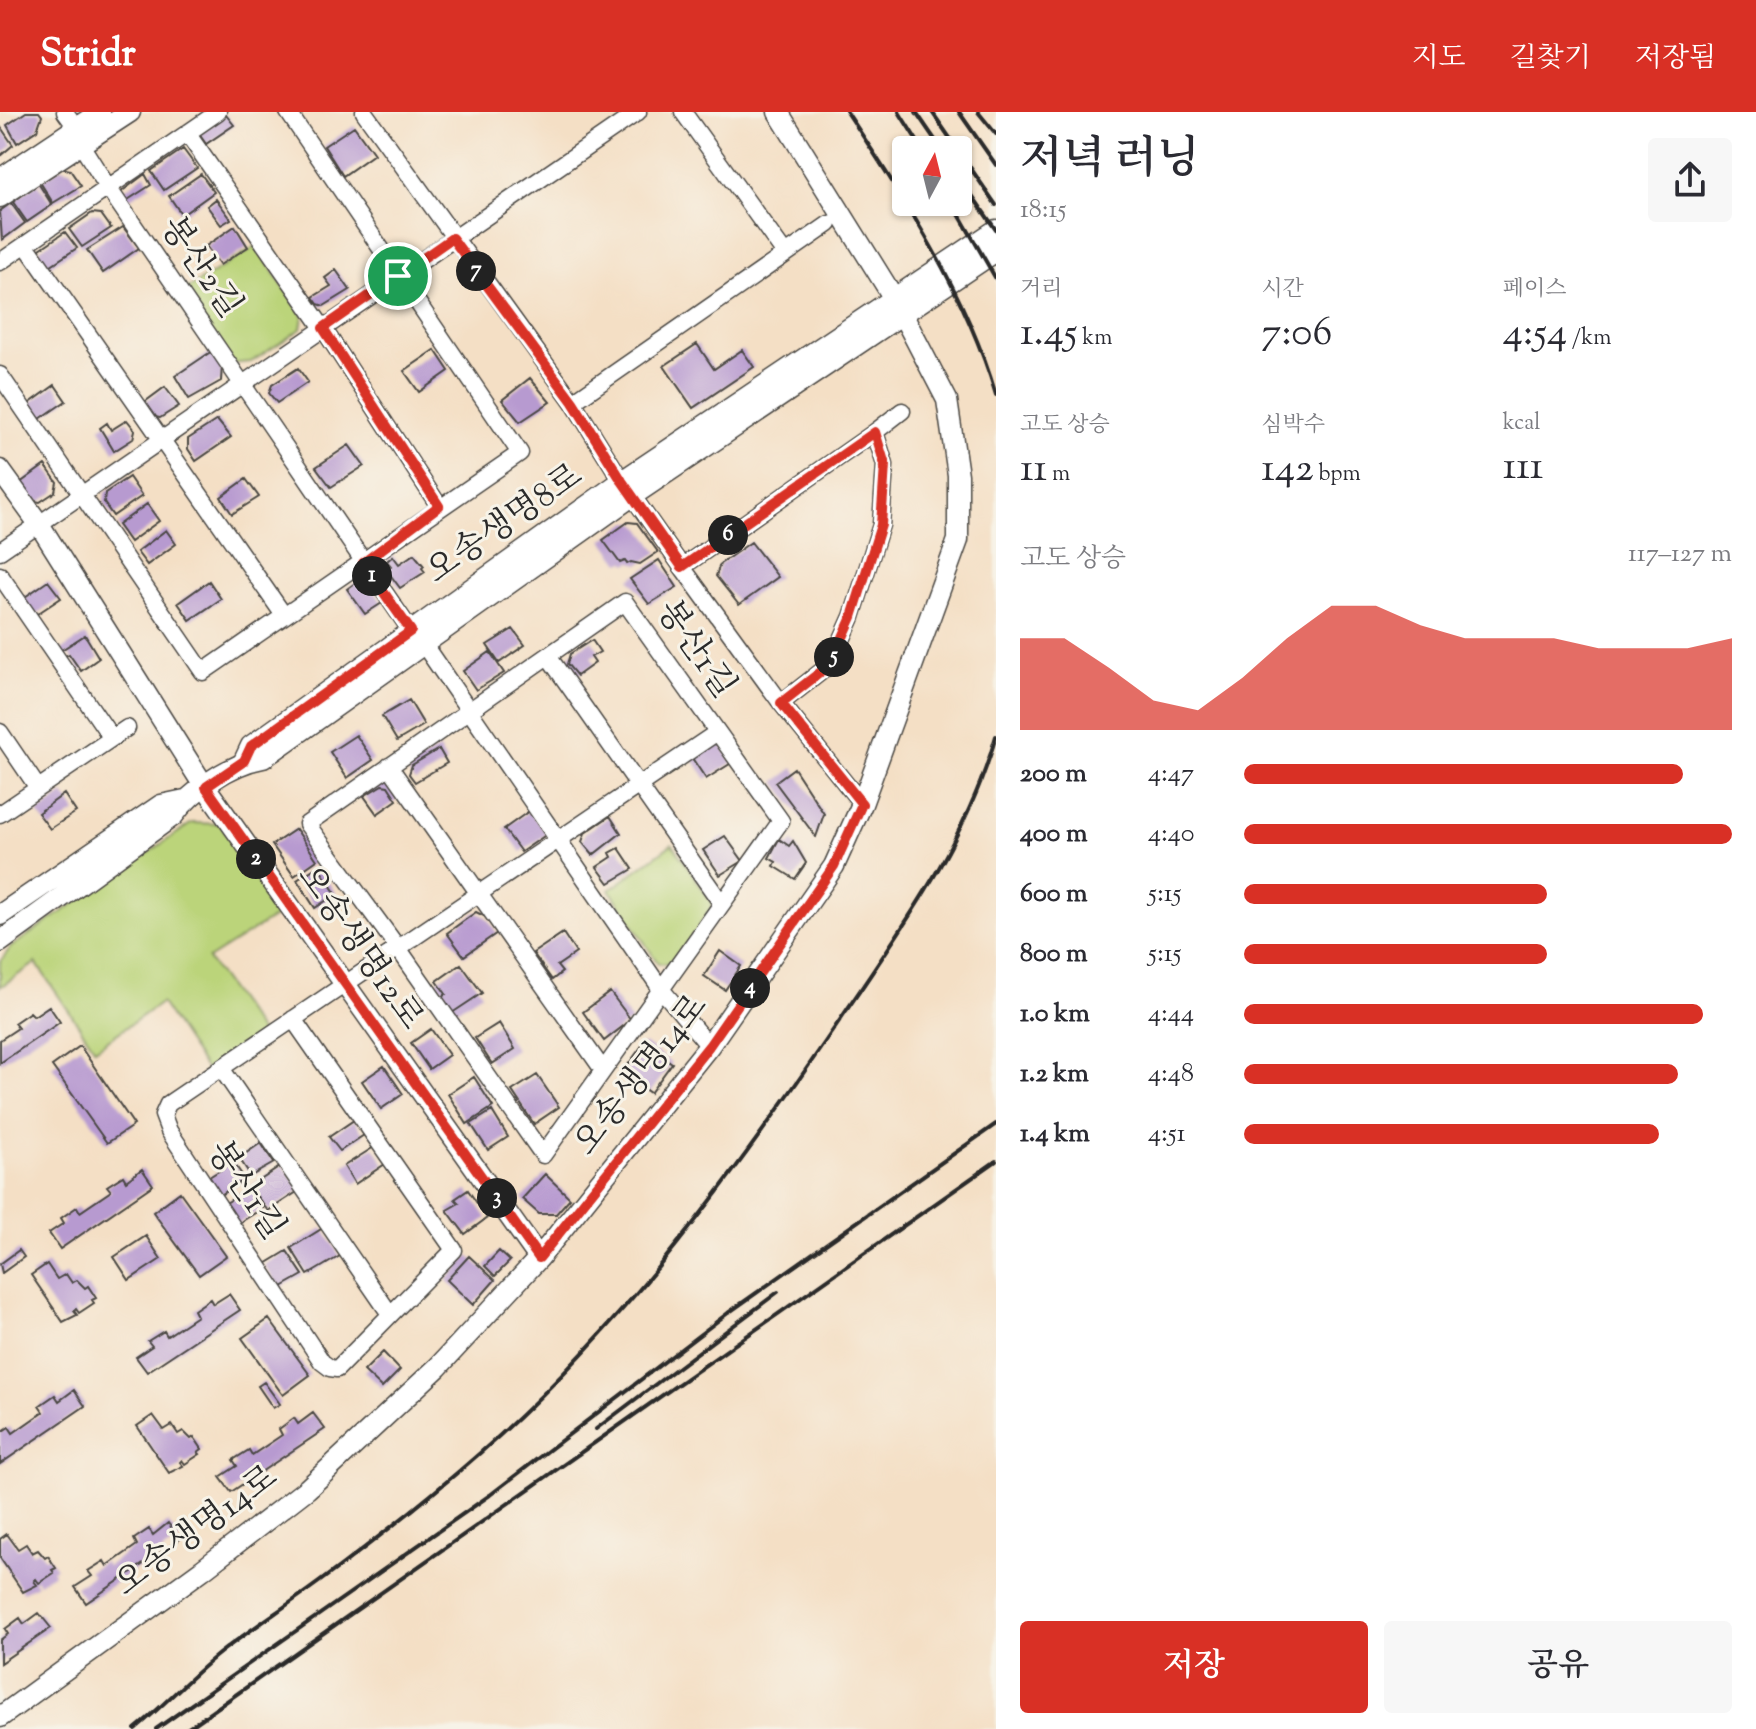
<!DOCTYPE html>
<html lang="ko">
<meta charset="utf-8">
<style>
body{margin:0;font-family:"Sorts Mill Goudy","Noto Serif KR",serif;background:#f7f7f7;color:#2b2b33;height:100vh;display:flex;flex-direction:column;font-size:30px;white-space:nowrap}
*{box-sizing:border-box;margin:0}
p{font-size:26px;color:#7c7c81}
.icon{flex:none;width:44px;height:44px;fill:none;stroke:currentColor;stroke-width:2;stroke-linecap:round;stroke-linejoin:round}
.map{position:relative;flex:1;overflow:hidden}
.side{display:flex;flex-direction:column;background:#fff;width:760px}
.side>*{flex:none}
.needle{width:52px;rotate:7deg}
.tools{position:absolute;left:892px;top:24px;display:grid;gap:16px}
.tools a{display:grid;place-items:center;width:80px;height:80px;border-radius:8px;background:#fff;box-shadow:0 2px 6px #0004;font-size:40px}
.pin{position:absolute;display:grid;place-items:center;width:68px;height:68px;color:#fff;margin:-34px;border:4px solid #fff;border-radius:50%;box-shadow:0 2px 8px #0007}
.km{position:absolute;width:40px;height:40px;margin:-20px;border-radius:50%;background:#222;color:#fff;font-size:22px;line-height:40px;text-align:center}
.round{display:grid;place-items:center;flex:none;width:84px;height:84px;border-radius:8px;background:#f7f7f7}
.head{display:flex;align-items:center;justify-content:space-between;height:136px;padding:0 24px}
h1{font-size:44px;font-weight:600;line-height:60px}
.stats{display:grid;grid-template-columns:repeat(3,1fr);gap:12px;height:136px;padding:8px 24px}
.stats div{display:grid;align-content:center}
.stats b{font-size:40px;font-weight:600}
.stats small{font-size:22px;font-weight:400}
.stats p{font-size:22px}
.chart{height:224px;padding:16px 24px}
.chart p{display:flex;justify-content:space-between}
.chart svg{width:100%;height:144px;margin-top:8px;fill:#d93025;opacity:.7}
.button{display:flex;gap:16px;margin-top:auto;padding:16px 24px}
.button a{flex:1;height:92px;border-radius:8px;background:#d93025;color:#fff;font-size:32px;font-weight:600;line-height:92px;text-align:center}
.button a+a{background:#f7f7f7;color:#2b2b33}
ul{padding:0 24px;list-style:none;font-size:26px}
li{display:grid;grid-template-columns:128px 96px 1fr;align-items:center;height:60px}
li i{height:20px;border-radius:10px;background:#d93025}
header{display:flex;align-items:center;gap:48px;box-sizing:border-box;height:112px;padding:0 40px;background:#d93025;color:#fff}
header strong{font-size:38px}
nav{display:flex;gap:44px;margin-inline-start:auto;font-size:28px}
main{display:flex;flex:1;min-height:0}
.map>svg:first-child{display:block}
.green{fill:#bbd47a;stroke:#738052;stroke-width:2}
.building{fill:#b79ad0}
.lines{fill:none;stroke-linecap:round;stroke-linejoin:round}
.minor-casing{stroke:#494642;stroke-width:19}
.tertiary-casing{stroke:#494642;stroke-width:23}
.minor{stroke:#fff;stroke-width:16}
.tertiary{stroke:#fff;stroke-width:20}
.rail{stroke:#2b2b2b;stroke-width:4}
.route-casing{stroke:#fff;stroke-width:16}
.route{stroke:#d93025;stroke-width:10}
.labels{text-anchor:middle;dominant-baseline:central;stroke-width:6;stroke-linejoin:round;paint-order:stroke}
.street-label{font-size:34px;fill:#2b2b2b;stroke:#f7f3e8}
</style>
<header>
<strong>Stridr</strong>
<nav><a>지도</a><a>길찾기</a><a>저장됨</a></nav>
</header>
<main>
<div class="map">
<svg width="996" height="1617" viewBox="0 0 996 1617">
<rect width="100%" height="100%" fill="#f7f3e8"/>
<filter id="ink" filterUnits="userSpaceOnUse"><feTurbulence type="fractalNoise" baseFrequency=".0125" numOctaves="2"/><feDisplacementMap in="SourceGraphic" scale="16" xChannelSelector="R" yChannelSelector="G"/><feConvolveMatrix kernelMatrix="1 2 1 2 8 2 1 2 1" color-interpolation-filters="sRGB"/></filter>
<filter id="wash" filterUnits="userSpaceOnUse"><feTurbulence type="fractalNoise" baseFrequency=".006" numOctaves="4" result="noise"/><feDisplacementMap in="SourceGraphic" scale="32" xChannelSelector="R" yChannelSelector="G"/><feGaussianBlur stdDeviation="1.8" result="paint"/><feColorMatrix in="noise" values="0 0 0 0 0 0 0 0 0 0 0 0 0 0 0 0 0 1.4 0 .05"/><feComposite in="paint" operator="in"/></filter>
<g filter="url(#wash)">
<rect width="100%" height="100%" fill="#f4dfc5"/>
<path class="green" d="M256 134 303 204 301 217 251 250 229 252 181 181Z
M192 711 220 712 279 802 208 847 261 921 206 958 161 891 95 937 36 851 0 875V850L11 835Z
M672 732 711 789V796L674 853 658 851 610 778Z"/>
<g id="blocks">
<path class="building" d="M26 0H39L42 4 37 18 17 31 7 13Z
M226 3 234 13 206 32 199 22Z
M0 14 13 33 0 44Z
M354 14 374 42 343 64 324 34Z
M183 37 197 56 164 78 151 59Z
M61 56 70 58 81 74 53 91 40 70Z
M145 62 151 73 123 91 119 87 121 80Z
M201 62 214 80 182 103 169 84Z
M38 71 52 93 27 110 13 90Z
M216 87 231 107 221 113 207 94Z
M11 91 25 111 2 128 0 99Z
M92 101 101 102 111 116 82 135 69 117Z
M235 114 248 135 220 153 206 134Z
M123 115 139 136 103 161 87 138Z
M65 120 77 136 45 157 39 148 40 137Z
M336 158 350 178 324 194 318 192 313 185 331 174 325 166Z
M697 232 714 257 742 238 754 255 693 296 664 254Z
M435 238 449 259 419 280 404 259Z
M212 239 222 253 221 269 189 287 175 264Z
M298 256 308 270 277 291 269 281 272 273Z
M530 266 550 290 520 310 502 288Z
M55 273 66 289 37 309 26 294Z
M165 275 179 294 160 306 150 304 142 292Z
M127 308 135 318 133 327 114 339 100 316 107 311 111 318Z
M217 308 231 325 196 349 188 337V327Z
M349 333 364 354 331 375 316 355Z
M45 353 57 370 55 380 40 390 25 387 16 374Z
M129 365 142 384 113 404 104 391 105 381Z
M246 367 259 385 232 402 221 385Z
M147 392 159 409 130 430 118 413Z
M628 410 637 411 658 440 640 452 631 450 627 452 625 449 620 451 603 428Z
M166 418 176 432 147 453 137 440Z
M751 430 778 465 739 493 716 464 720 452Z
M414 442 424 454 422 456 425 460 400 476 386 457 391 454 387 449 393 444 399 452Z
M659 448 677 475 649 492 630 467Z
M362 466 369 469 382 491 365 502 347 477Z
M48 469 61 486 34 504 22 487Z
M209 469 221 487 190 508 178 491Z
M513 517 525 533 499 551 487 533Z
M85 523 99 546 81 559 69 542 61 546 57 541Z
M592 528 600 540 591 545 595 551 577 564 567 552 570 542Z
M490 540 504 561 476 578 463 559Z
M409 588 424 613 397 629 382 604Z
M356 623 373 648 347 666 330 640Z
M713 632 721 633 733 650 706 667 692 646Z
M439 637 447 651 415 670 409 662 412 653Z
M794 656 824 702 816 725 775 670Z
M382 673 388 674 397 688 377 702 364 684Z
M64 682 76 700 50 717 38 701Z
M529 699 547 722 521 740 504 717Z
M610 704 621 721 593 743 582 730 585 721Z
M296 717 317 748 294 764 272 733Z
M725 724 743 749 720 763 703 738Z
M779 727 789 734 793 729 806 751 795 767 774 754 776 750 769 746Z
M619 736 633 757 609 771 597 755 612 745 610 741Z
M318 754 336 782 315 796 297 768Z
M476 800 486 805 497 821 464 844 447 821Z
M563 821 576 841 557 854 562 860 552 868 533 841Z
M720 839 741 854 725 878 704 864Z
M461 852 482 881 452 901 441 886 446 882 437 869Z
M610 880 631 908 604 929 583 900Z
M49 894 60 910 0 951V928L18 916 14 911 30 900 34 904Z
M499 911 515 937 492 952 475 926Z
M431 917 449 943 429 957 411 931Z
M644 931 672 951 650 981 622 961Z
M80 934 134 1013 107 1031 52 954Z
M384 954 403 982 381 997 362 969Z
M537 963 559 995 534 1012 512 979Z
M474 965 493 995 467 1012 448 982Z
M492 999 508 1025 488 1038 471 1012Z
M354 1008 364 1023 340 1039 329 1025Z
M261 1031 274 1051 251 1064 239 1046Z
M374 1035 385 1052 355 1072 344 1054Z
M233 1050 245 1067 219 1084 206 1067Z
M283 1053 300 1078 268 1099 250 1075Z
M142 1057 153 1073 60 1137 49 1121 64 1111 61 1106 77 1095 80 1100 111 1079 107 1074 123 1064 126 1069Z
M545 1062 570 1086 556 1102H539L522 1087Z
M249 1076 263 1096 236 1113 223 1093Z
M468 1078 487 1106 465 1122 447 1098 459 1091 455 1087Z
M180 1080 226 1144 199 1163 153 1100Z
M323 1116 340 1144 308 1163 291 1136Z
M146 1124 161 1147 129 1168 114 1145Z
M19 1138 24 1145 2 1161 0 1152Z
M287 1139 303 1163 280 1176 264 1153Z
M499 1139 510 1149 495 1164 485 1154Z
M469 1144 495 1168 473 1193 447 1168Z
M47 1152 57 1167 66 1162 72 1171 77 1168 85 1176 88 1174 96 1186 92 1188 94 1191 79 1201 76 1197 74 1199 77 1203 63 1210 31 1163Z
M229 1182 240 1198 147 1260 136 1245 152 1234 148 1229 164 1219 167 1224 197 1204 194 1198 210 1187 213 1192Z
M269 1207 310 1263 283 1283 242 1226Z
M383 1240 400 1258 382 1276 364 1259Z
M264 1270 280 1292 273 1296 258 1274Z
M74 1278 85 1294 0 1352V1321L9 1315 13 1321 43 1300 39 1294 55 1283 59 1289Z
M313 1301 325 1317 231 1380 220 1365 237 1354 233 1348 249 1338 252 1343 282 1323 279 1317 294 1306 298 1312Z
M153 1303 164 1318 172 1313 178 1322 183 1319 191 1327 194 1325 202 1337 198 1340 200 1342 185 1352 182 1348 180 1350 183 1354 169 1361 137 1314Z
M168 1411 180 1427 86 1491 75 1475 92 1464 88 1459 104 1449 107 1454 137 1433 134 1427 149 1417 153 1423Z
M7 1422 18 1437 26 1432 32 1441 38 1438 45 1446 48 1444 56 1456 52 1458 54 1461 39 1471 36 1467 34 1469 37 1473 23 1480 0 1446V1427Z
M39 1501 51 1516 0 1551V1528L8 1522 5 1517 20 1506 24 1512Z"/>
</g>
</g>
<g filter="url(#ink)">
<use href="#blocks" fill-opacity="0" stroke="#494642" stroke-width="2"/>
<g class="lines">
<defs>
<path id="minor" d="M65 0 76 15
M364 0 573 290 622 369 682 455 781 591 862 692
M683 0 785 142
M187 21 323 216 439 394
M80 31 107 74 411 519
M26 133 283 502
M0 150 218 0
M0 263 203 560 520 341 288 0
M573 290 829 112
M875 320 902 299
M0 439 638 0
M682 455 875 320 885 353 881 413 852 505 831 552 781 591
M0 463 111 625
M625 490 781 709 543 1043 398 836 307 712Z
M424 533 661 877 709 934
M548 544 722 792
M0 620 38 676
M389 654 603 958
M0 702 127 616
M293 907 454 1138 337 1257 330 1256 322 1250 169 1019 163 1003 168 992C351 868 533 745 716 621
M221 956 390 1202"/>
<path id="tertiary" d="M0 67 100 0
M0 85 130 0
M0 358 39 412 199 666 539 1146
M244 649 251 634 622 369 996 118
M0 803 161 693 185 688
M0 830 173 704C192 678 230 652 263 646L632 384 996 139
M0 1605 202 1458 307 1377 438 1255 539 1146 709 934 834 754 862 692 958 428V363L947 288 895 188 778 0"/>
</defs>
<use href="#minor" class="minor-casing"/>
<use href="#tertiary" class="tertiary-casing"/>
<use href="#minor" class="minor"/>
<use href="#tertiary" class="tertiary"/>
<path class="rail" d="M847 0C906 89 966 181 996 283
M899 0 923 38
M916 0 942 38
M932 0 996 93
M959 0 996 53
M978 0 996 22
M958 63 996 118
M952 90 996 167
M596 1317 778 1180
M135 1617C166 1592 193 1561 225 1537 257 1513 291 1491 323 1467 377 1427 430 1385 480 1341 625 1214 739 1057 846 899 905 812 967 727 996 624
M156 1617 490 1383 728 1201 996 1012
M187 1617 996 1049"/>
</g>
</g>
<g class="lines" filter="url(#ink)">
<defs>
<path id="route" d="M452 126 573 290 622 369 682 455 875 320 885 353 881 413 852 505 831 552 781 591 862 692 834 754 709 934 539 1146 206 675 244 649 251 634 411 519 363 451 439 394 323 216Z"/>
</defs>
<use href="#route" class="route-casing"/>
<use href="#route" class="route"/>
</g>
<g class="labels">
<g class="street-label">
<text transform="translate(200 156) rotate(55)">봉산2길</text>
<text transform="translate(505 413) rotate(-35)">오송생명8로</text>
<text transform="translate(695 538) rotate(55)">봉산1길</text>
<text transform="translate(359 836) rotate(55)">오송생명12로</text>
<text transform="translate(642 964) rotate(-52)">오송생명14로</text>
<text transform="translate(245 1079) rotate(56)">봉산1길</text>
<text transform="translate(197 1420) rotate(-37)">오송생명14로</text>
</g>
</g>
</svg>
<div class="tools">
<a><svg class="needle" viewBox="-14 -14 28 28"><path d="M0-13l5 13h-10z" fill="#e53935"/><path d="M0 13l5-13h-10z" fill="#7c7c81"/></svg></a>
</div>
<div class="pin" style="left:398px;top:164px;background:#1e9e55"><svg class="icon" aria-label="arrive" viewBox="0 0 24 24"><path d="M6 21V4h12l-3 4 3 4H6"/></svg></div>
<b class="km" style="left:372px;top:464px">1</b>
<b class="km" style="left:256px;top:747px">2</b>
<b class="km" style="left:497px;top:1086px">3</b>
<b class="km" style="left:750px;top:876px">4</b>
<b class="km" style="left:834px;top:545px">5</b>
<b class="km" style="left:728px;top:423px">6</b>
<b class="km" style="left:476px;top:159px">7</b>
</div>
<section class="side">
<div class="head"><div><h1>저녁 러닝</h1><p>18:15</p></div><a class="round"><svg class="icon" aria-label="share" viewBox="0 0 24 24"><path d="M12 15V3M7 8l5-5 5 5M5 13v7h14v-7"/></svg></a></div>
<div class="stats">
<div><p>거리</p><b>1.45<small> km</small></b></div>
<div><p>시간</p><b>7:06</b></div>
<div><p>페이스</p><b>4:54<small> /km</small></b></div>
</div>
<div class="stats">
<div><p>고도 상승</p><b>11<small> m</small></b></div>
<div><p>심박수</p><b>142<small> bpm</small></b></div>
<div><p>kcal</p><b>111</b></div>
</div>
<div class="chart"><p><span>고도 상승</span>117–127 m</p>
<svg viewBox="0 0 160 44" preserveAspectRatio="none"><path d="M0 44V16L10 16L20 25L30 35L40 38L50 28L60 16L70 6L80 6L90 12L100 16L110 16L120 16L130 19L140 19L150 19L160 16V44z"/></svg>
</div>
<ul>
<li><b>200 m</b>4:47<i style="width:90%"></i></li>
<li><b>400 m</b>4:40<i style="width:100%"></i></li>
<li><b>600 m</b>5:15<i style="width:62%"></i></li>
<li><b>800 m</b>5:15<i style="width:62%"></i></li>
<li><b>1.0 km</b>4:44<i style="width:94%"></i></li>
<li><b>1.2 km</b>4:48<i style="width:89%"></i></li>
<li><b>1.4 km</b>4:51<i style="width:85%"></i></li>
</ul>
<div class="button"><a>저장</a><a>공유</a></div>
</section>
</main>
